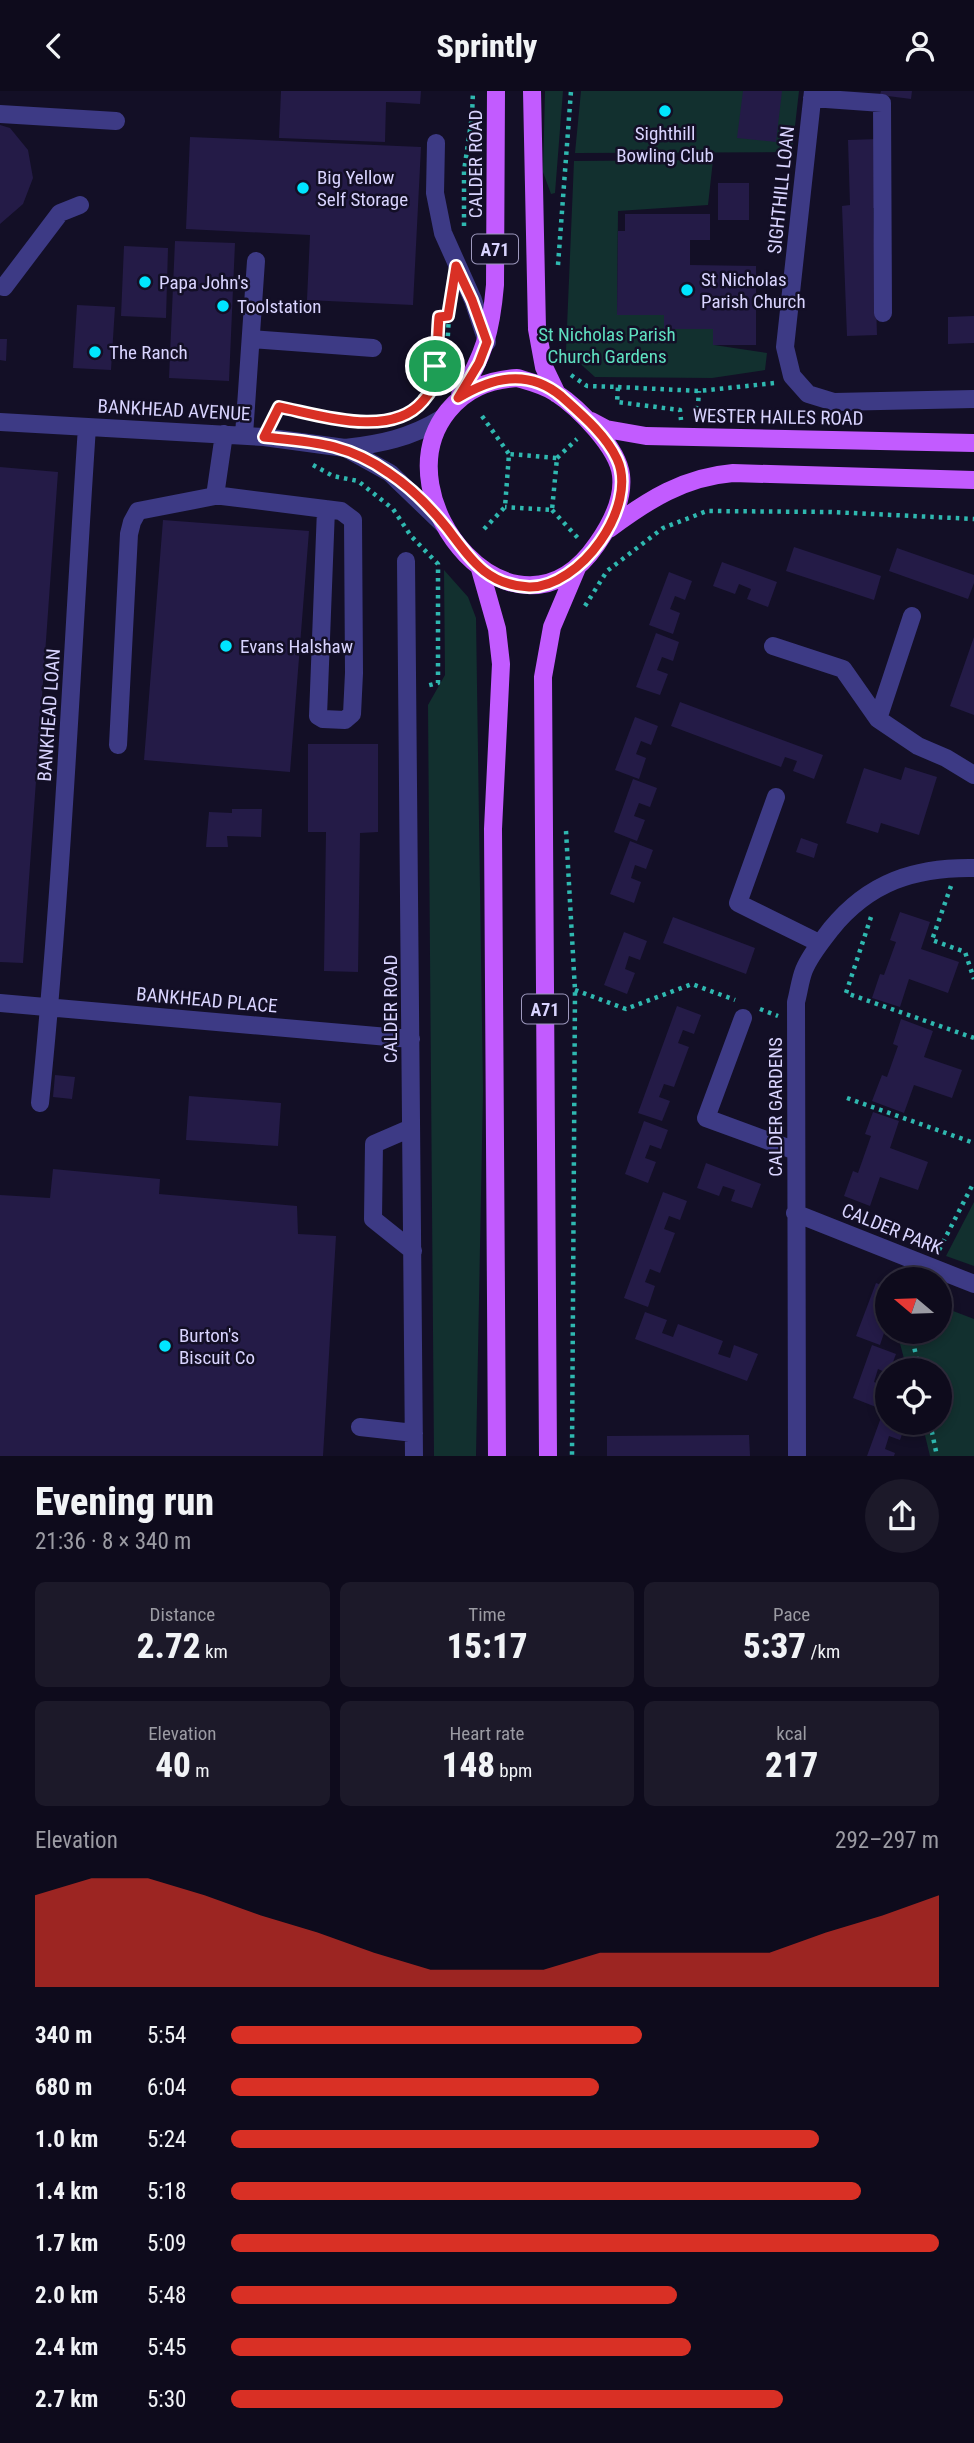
<!DOCTYPE html>
<meta charset="utf-8">
<style>
body{margin:0;font-family:"Roboto Condensed",sans-serif;background:#1c1929;color:#f1f3f6;height:100vh;display:flex;flex-direction:column;font-size:26px;white-space:nowrap}
*{box-sizing:border-box;margin:0}
p{font-size:23px;color:#9b9ba3}
.icon{flex:none;width:38px;height:38px;fill:none;stroke:currentColor;stroke-width:2;stroke-linecap:round;stroke-linejoin:round}
.map{position:relative;height:1365px;overflow:hidden}
.drawer{display:flex;flex-direction:column;background:#0e0b1c;flex:1}
.drawer>*{flex:none}
.needle{width:46px;rotate:289deg}
.tools{position:absolute;left:875px;top:1176px;display:grid;gap:14px}
.tools a{display:grid;place-items:center;width:77px;height:77px;border-radius:50%;background:#0e0b1c;box-shadow:0 4px 10px #0003,0 0 0 2px #2e2b3b;font-size:35px}
.pin{position:absolute;display:grid;place-items:center;width:60px;height:60px;color:#fff;margin:-30px;border:4px solid #fff;border-radius:50%;box-shadow:0 2px 7px #0007}
.round{display:grid;place-items:center;flex:none;width:74px;height:74px;border-radius:37px;background:#1c1929}
.overview{display:flex;align-items:center;justify-content:space-between;height:119px;padding:0 35px}
h1{font-size:38px;font-weight:800;line-height:52px}
.figures{display:grid;grid-template-columns:repeat(3,1fr);gap:10px;height:119px;padding:7px 35px}
.figures div{display:grid;align-content:center;border-radius:10px;background:#1c1929;text-align:center}
.figures b{font-size:35px;font-weight:800}
.figures small{font-size:19px;font-weight:400}
.figures p{font-size:19px}
.chart{height:196px;padding:14px 35px}
.chart p{display:flex;justify-content:space-between}
.chart svg{width:100%;height:126px;margin-top:7px;fill:#d93025;opacity:.7}
ul{padding:0 35px;list-style:none;font-size:23px}
li{display:grid;grid-template-columns:112px 84px 1fr;align-items:center;height:52px}
li i{height:18px;border-radius:9px;background:#d93025}
header{display:flex;justify-content:space-between;align-items:center;height:91px;padding:0 35px;background:#0e0b1c;font-size:32px;font-weight:800}
.map>svg:first-child{display:block}
.green{fill:#12302f}
.building{fill:#241b47}
.lines{fill:none;stroke-linecap:round;stroke-linejoin:round}
.path{stroke:#2fb8b0;stroke-width:4.5;stroke-dasharray:3.5 5;stroke-linecap:butt}
.minor{stroke:#3d3a85;stroke-width:18}
.major{stroke:#c25bff;stroke-width:18}
.route-casing{stroke:#fff;stroke-width:14}
.route{stroke:#d93025;stroke-width:9}
.poi-dot{fill:#00e5ff;stroke:#130f26;stroke-width:2.5}
.labels{text-anchor:middle;dominant-baseline:central;stroke-width:5;stroke-linejoin:round;paint-order:stroke}
.shield{fill:#130f26;stroke:#9e99be;stroke-width:2}
.shield-label{font-size:18px;font-weight:bold;fill:#d9d4ff}
.poi-label{font-size:19px;fill:#d9d4ff;stroke:#130f26;text-anchor:start}
.street-label{font-size:19px;fill:#d9d4ff;stroke:#130f26}
.park-label{font-size:19px;fill:#5fe0c0;stroke:#130f26}
</style>
<header><svg class="icon" aria-label="back" viewBox="0 0 24 24"><path d="M15 5l-7 7 7 7"/></svg>Sprintly<svg class="icon" aria-label="person" viewBox="0 0 24 24"><circle cx="12" cy="8" r="4"/><path d="M4 21q1-7 8-7t8 7"/></svg></header>
<div class="map">
<svg width="974" height="1365" viewBox="0 0 974 1365">
<rect width="100%" height="100%" fill="#130f26"/>
<path class="green" d="M545 0H563L555 102 551 103 543 81Z
M581 0H799L792 61 575 62Z
M713 69 708 114 618 120 617 224H664V238H713L714 254 767 262 765 279 712 287 595 286 566 260 574 70Z
M444 479 468 506 476 527 483 1000 476 1365H434L428 614 445 584Z
M974 1111V1175L946 1165Z
M940 1215 974 1228V1365H930L922 1332H940V1279H907L898 1245 900 1241H940Z"/>
<path class="building" d="M281 0H421L420 13 386 11 385 51 279 47Z
M743 0H782L776 51 737 47Z
M881 0H912L911 8 880 4Z
M0 34 10 37 28 59 33 87 23 113 0 133Z
M190 46 421 56 413 214 307 209 310 144 186 138Z
M879 48 881 117H873L877 244 847 245 842 115 850 114 848 49Z
M718 92H749V129H718Z
M625 123H710V149H690V174L756 175V254H713V238H664V224H617L618 140H625Z
M175 150 235 152 229 290 169 287Z
M124 155 168 157 166 227 121 225Z
M77 214 115 216 111 279 73 277Z
M974 225V252L948 253V226Z
M0 248H7L6 270 0 269Z
M0 376 58 381 23 872 0 871Z
M163 429 309 440 290 681 144 669Z
M794 456 881 485 874 509 786 480Z
M897 457 974 484V492L968 508 889 480Z
M722 471 777 491 768 516 747 508 751 498 739 493 735 503 713 495Z
M669 481 692 490 685 509 675 505 670 518 680 522 673 543 649 534Z
M656 542 679 551 673 570 662 566 657 579 668 583 660 604 636 596Z
M974 546V624L950 615Z
M680 611 823 664 814 688 793 680 797 670 785 666 781 676 671 635Z
M635 626 658 635 651 654 641 650 636 663 646 667 639 688 615 679Z
M308 653H378V741L360 742 358 881 324 880 326 741H308Z
M905 676 937 686 919 744 881 732 878 742 846 732 864 677 901 689Z
M633 688 657 697 650 716 639 712 634 725 645 729 637 750 614 741Z
M232 718H262L261 746 227 745 228 756H206L209 721 232 722Z
M801 747 818 753 814 767 796 761Z
M630 750 653 759 646 778 635 774 631 787 641 791 634 812 610 803Z
M900 821 930 831 921 858 959 871 948 902 909 888 900 916 872 907 880 883 884 884 896 851 890 849Z
M673 826 755 857 746 883 663 852Z
M624 841 647 850 640 869 629 865 625 878 635 882 627 903 604 894Z
M677 915 701 924 694 943 683 939 678 952 689 956 674 996 664 993 659 1006 670 1010 662 1030 638 1022Z
M901 928 933 940 924 966 962 979 952 1007 914 994 904 1022 872 1010 882 984 887 986 898 955 893 953Z
M55 984 75 986 72 1008 53 1006Z
M189 1005 281 1012 278 1055 186 1049Z
M873 1021 899 1030 890 1057 928 1071 918 1099 880 1086 870 1115 844 1105 853 1080 858 1082 871 1045 865 1043Z
M644 1030 668 1039 661 1058 650 1054 645 1067 656 1071 648 1092 625 1083Z
M706 1072 761 1093 752 1117 731 1110 735 1099 723 1095 719 1105 697 1097Z
M53 1078 160 1088 159 1103 297 1115 298 1143 336 1145 323 1365H0V1104L50 1107Z
M663 1101 687 1110 680 1129 669 1125 664 1138 675 1142 660 1182 650 1178 645 1191 655 1195 648 1216 624 1207Z
M876 1192 887 1196V1218L882 1216 878 1229 887 1233 880 1254 856 1245Z
M645 1221 667 1229 662 1242 673 1246 678 1233 723 1250 718 1263 730 1267 734 1254 758 1263 747 1290 635 1248Z
M872 1254 896 1263 890 1279H887V1282L878 1278 874 1291 884 1295 876 1316 853 1307Z
M883 1321 887 1322V1332H906L900 1349 889 1345 885 1358 895 1362 894 1365H867Z
M749 1344 750 1365H607V1345Z"/>
<g class="lines">
<path class="path" d="M464 135V80L472 25 473 0
M558 174 571 0
M446 279 450 205
M571 284 587 295 618 296 617 311 680 319 681 329
M618 296 699 300 775 292
M416 317 432 298 439 226 448 225
M482 325 509 363
M697 327 699 300
M272 329 279 316 359 331 376 330
M557 367 577 348
M313 374 333 385 358 390 393 418 411 445 438 473V592L426 595
M552 419 578 447
M484 438 505 416 509 363 557 367 552 419 505 416
M585 515 607 480 663 437 707 420 831 421 974 428
M566 740 575 899 572 1365
M951 795 932 849 965 861 974 888
M871 826 846 902 974 947
M575 899 626 918 692 893 735 909
M760 918 778 925
M847 1007 974 1052
M939 1159 974 1091
M911 1241 919 1279
M930 1332 937 1365"/>
<path class="minor" d="M813 0 785 256 792 285 808 303 834 311 974 308
M812 7 882 12 883 222
M0 23 116 30
M436 52 435 102 443 142 473 209 487 251
M0 195 4 196 60 122 80 114
M251 248 373 257
M0 331 264 346 345 357 390 382 444 434
M224 343 215 405H222L341 420 353 429 354 582 352 623 345 629 323 628 318 625 326 418
M244 344 256 170
M345 357C380 353 410 347 441 328
M406 470 414 1365
M773 555 843 578 878 628 918 655 946 667 974 684
M878 628 912 525
M118 654 129 443 132 431 138 420 215 405
M776 706 738 812 819 852
M0 912 411 948
M743 927 706 1027 796 1060
M40 1012C63 787 72 561 87 336
M411 1037 374 1053 373 1128 413 1160
M795 1122 974 1193
M360 1336 414 1342
M797 1365 796 911C799 900 800 889 804 879 810 864 821 851 831 838 869 791 915 776 974 777"/>
<path class="major" d="M532 0 537 238 544 276 557 303
M517 287C531 291 544 294 556 302 579 317 618 357 621 384 624 409 611 433 597 453 516 571 378 407 448 320 466 298 488 289 517 287Z
M460 304C484 264 491 241 495 194L496 0
M591 330 606 338 646 345 974 352
M609 438C648 409 684 386 733 382L974 389
M480 478 497 538 501 573 493 738 497 1365
M548 1365 543 586 552 536 577 477"/>
</g>
<g class="lines">
<defs>
<path id="route" d="M456 175 472 209 487 251 479 272 458 307C491 287 527 277 561 305 581 323 606 344 617 368 639 415 580 497 529 496 486 494 470 467 447 437 431 417 410 396 389 382 347 352 313 351 264 346L279 316C320 324 391 348 423 310 426 306 431 301 432 297 438 280 437 245 439 226L448 225Z"/>
</defs>
<use href="#route" class="route-casing"/>
<use href="#route" class="route"/>
</g>
<g class="poi-dot">
<circle cx="665" cy="20" r="7"/>
<circle cx="303" cy="97" r="7"/>
<circle cx="145" cy="191" r="7"/>
<circle cx="687" cy="199" r="7"/>
<circle cx="223" cy="215" r="7"/>
<circle cx="95" cy="261" r="7"/>
<circle cx="226" cy="555" r="7"/>
<circle cx="165" cy="1255" r="7"/>
</g>
<g class="labels">
<g class="shield">
<rect x="472" y="143.5" width="46" height="29" rx="5"/>
<rect x="522" y="903.5" width="46" height="29" rx="5"/>
</g>
<g class="shield-label">
<text x="495" y="158">A71</text>
<text x="545" y="918">A71</text>
</g>
<g class="poi-label">
<text x="665" y="42" text-anchor="middle">Sighthill<tspan x="665" dy="22">Bowling Club</tspan></text>
<text x="317" y="86">Big Yellow<tspan x="317" dy="22">Self Storage</tspan></text>
<text x="701" y="188">St Nicholas<tspan x="701" dy="22">Parish Church</tspan></text>
<text x="159" y="191">Papa John's</text>
<text x="237" y="215">Toolstation</text>
<text x="109" y="261">The Ranch</text>
<text x="240" y="555">Evans Halshaw</text>
<text x="179" y="1244">Burton's<tspan x="179" dy="22">Biscuit Co</tspan></text>
</g>
<g class="street-label">
<text transform="translate(475 73) rotate(-90)">CALDER ROAD</text>
<text transform="translate(781 99) rotate(-84)">SIGHTHILL LOAN</text>
<text transform="translate(174 319) rotate(3)">BANKHEAD AVENUE</text>
<text transform="translate(778 326) rotate(1)">WESTER HAILES ROAD</text>
<text transform="translate(49 624) rotate(-86)">BANKHEAD LOAN</text>
<text transform="translate(207 909) rotate(5)">BANKHEAD PLACE</text>
<text transform="translate(390 918) rotate(-90)">CALDER ROAD</text>
<text transform="translate(775 1016) rotate(-90)">CALDER GARDENS</text>
<text transform="translate(892 1138) rotate(22)">CALDER PARK</text>
</g>
<g class="park-label">
<text x="607" y="243">St Nicholas Parish<tspan x="607" dy="22">Church Gardens</tspan></text>
</g>
</g>
</svg>
<div class="tools">
<a><svg class="needle" viewBox="-14 -14 28 28"><path d="M0-13l5 13h-10z" fill="#e53935"/><path d="M0 13l5-13h-10z" fill="#9b9ba3"/></svg></a>
<a><svg class="icon" aria-label="locate" viewBox="0 0 24 24"><circle cx="12" cy="12" r="6"/><path d="M12 2v4M12 18v4M2 12h4M18 12h4"/></svg></a>
</div>
<div class="pin" style="left:435px;top:275px;background:#1e9e55"><svg class="icon" aria-label="arrive" viewBox="0 0 24 24"><path d="M6 21V4h12l-3 4 3 4H6"/></svg></div>
</div>
<section class="drawer">
<div class="overview"><div><h1>Evening run</h1><p>21:36 · 8 × 340 m</p></div><a class="round"><svg class="icon" aria-label="share" viewBox="0 0 24 24"><path d="M12 15V3M7 8l5-5 5 5M5 13v7h14v-7"/></svg></a></div>
<div class="figures">
<div><p>Distance</p><b>2.72<small> km</small></b></div>
<div><p>Time</p><b>15:17</b></div>
<div><p>Pace</p><b>5:37<small> /km</small></b></div>
</div>
<div class="figures">
<div><p>Elevation</p><b>40<small> m</small></b></div>
<div><p>Heart rate</p><b>148<small> bpm</small></b></div>
<div><p>kcal</p><b>217</b></div>
</div>
<div class="chart"><p><span>Elevation</span>292–297 m</p>
<svg viewBox="0 0 160 44" preserveAspectRatio="none"><path d="M0 44V12L10 6L20 6L30 12L40 19L50 25L60 32L70 38L80 38L90 38L100 32L110 32L120 32L130 32L140 25L150 19L160 12V44z"/></svg>
</div>
<ul>
<li><b>340 m</b>5:54<i style="width:58%"></i></li>
<li><b>680 m</b>6:04<i style="width:52%"></i></li>
<li><b>1.0 km</b>5:24<i style="width:83%"></i></li>
<li><b>1.4 km</b>5:18<i style="width:89%"></i></li>
<li><b>1.7 km</b>5:09<i style="width:100%"></i></li>
<li><b>2.0 km</b>5:48<i style="width:63%"></i></li>
<li><b>2.4 km</b>5:45<i style="width:65%"></i></li>
<li><b>2.7 km</b>5:30<i style="width:78%"></i></li>
</ul>
</section>
